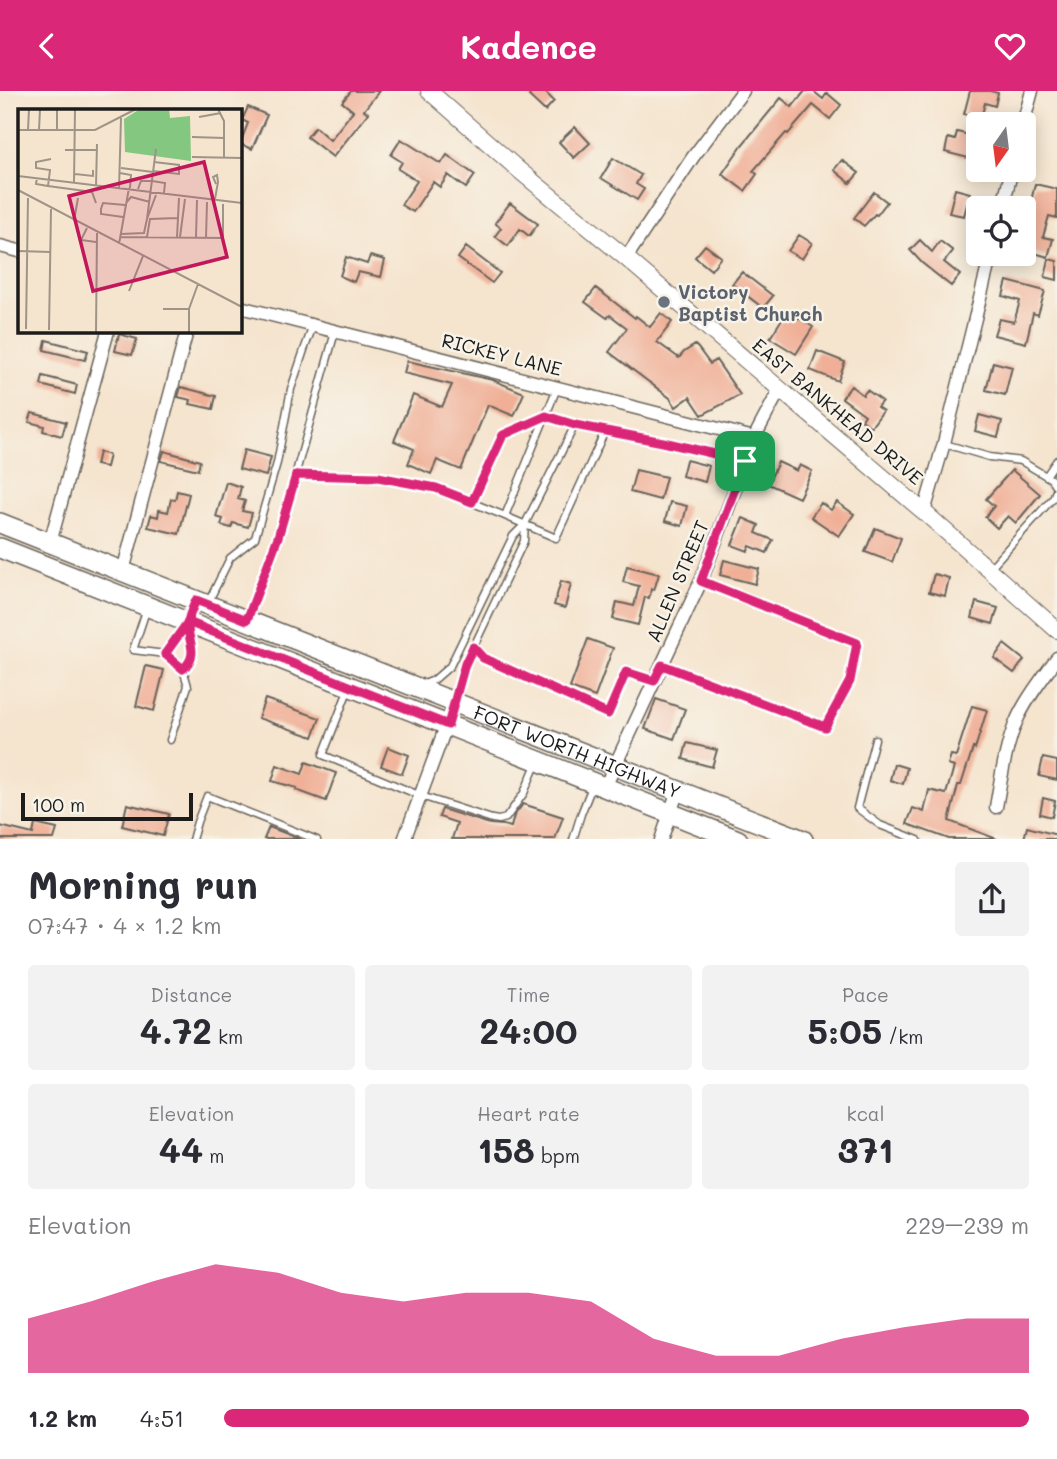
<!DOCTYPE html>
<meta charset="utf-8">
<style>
body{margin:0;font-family:Mali,sans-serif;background:#f2f2f3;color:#2b2b33;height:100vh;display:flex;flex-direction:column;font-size:26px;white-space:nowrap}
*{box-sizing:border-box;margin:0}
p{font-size:23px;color:#7c7c81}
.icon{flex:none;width:38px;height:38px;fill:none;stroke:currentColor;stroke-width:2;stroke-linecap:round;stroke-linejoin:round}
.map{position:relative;height:748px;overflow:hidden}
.details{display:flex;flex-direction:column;background:#fff;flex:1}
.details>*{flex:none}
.needle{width:46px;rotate:194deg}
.controls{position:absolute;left:966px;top:21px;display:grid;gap:14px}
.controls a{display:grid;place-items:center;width:70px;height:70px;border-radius:7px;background:#fff;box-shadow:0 4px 18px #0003;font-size:35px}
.scale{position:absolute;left:21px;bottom:18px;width:172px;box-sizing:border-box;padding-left:7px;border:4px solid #1c1c1c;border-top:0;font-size:19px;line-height:24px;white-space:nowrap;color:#1c1c1c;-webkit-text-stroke:5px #f7f3e8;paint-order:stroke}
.pin{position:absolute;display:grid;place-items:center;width:60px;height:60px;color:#fff;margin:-30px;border-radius:14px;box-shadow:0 4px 10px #0006}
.round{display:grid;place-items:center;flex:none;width:74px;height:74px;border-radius:7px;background:#f2f2f3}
.head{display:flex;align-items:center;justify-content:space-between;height:119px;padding:0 28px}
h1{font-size:38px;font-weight:800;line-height:52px}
.stats{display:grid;grid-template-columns:repeat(3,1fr);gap:10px;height:119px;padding:7px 28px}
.stats div{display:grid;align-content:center;border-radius:7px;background:#f2f2f3;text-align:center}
.stats b{font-size:35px;font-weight:800}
.stats small{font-size:19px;font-weight:400}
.stats p{font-size:19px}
.chart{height:196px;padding:14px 28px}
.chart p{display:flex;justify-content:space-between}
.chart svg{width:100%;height:126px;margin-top:7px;fill:#db2777;opacity:.7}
ul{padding:0 28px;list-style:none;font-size:23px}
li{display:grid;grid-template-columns:112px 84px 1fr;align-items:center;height:52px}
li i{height:18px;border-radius:9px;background:#db2777}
header{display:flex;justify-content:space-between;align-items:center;height:91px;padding:0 28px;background:#db2777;color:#fff;font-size:32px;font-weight:800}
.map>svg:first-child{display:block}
.building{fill:#f0af96}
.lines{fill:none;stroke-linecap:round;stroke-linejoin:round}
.lane-casing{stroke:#68625a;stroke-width:9}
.street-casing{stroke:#68625a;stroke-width:15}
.secondary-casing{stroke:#68625a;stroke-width:18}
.primary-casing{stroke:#68625a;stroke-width:22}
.lane{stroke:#fff;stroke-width:6}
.street{stroke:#fff;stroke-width:12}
.secondary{stroke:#fff;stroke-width:16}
.primary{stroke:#fff;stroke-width:19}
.route-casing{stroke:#fff;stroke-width:14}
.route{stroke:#db2777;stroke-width:9}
.worship-dot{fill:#6b7280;stroke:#f7f3e8;stroke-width:2.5}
.labels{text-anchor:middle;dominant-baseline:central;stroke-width:5;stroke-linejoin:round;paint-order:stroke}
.worship-label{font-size:19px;font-weight:bold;fill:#5b616d;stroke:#f7f3e8;text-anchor:start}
.street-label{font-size:19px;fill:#1c1c1c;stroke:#f7f3e8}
.inset-road{fill:none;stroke:#9e9487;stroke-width:2}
.view{fill:#c2185b;fill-opacity:0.15;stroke:#c2185b;stroke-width:3.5}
.inset-edge{fill:none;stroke:#1c1c1c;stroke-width:3.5}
</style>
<header><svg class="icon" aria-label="back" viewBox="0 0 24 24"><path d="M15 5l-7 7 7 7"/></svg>Kadence<svg class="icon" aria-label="heart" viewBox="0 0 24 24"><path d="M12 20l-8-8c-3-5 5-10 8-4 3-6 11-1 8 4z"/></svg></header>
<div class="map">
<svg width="1057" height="749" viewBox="0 0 1057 749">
<rect width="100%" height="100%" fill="#f7f3e8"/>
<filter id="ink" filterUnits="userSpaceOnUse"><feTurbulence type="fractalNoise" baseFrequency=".0143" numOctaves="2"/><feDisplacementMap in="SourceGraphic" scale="14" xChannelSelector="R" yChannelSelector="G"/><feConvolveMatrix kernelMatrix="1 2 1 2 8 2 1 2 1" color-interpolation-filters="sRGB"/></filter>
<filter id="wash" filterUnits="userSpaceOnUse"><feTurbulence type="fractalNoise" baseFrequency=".00686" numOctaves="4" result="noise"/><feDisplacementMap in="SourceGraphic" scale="28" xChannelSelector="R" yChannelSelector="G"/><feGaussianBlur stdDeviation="1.57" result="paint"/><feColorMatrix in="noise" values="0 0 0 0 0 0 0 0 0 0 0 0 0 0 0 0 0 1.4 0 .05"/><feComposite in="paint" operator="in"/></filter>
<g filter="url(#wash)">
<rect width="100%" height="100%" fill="#f5e4ce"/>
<g id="blocks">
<path class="building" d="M351 0H379L364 19 368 22 333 66 307 46 315 36 330 49 353 20 342 11Z
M533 0H544L554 10 545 20 529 5Z
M805 0H813L823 8 827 2 841 14 830 28 813 14 788 43 786 42 753 80 757 83 745 100 722 83 742 54 781 7 792 16Z
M970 0H990L998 2 995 15 985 12 981 27 964 23Z
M248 16 267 24 252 58 240 53 248 32 242 29Z
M575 36 590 52 574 67 559 51Z
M957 41 978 46V65L973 64 972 68 945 61 948 47 955 49Z
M401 48 441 73 447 64 475 84 466 97 448 84 440 96 433 91 413 121 401 114 417 90 398 78 402 71 391 64Z
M613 67 641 84 636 93 644 98 637 109 601 87Z
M842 69 859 82 850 92 834 79Z
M1035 93 1057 98V127L1049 125 1043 146 1053 148 1048 166 1031 161 1032 156 1024 154V140Z
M955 98 970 102 964 125 949 122Z
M874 101 887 111 877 124 875 123 864 135 854 127Z
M510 112 538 133 529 145 520 138 508 155 495 145 501 137 495 132Z
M799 144 812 152 802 168 788 160Z
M920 149 932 161 940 150 953 160 944 171 960 184 951 195 922 172 910 159Z
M705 154 721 166 711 179 695 166Z
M466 156 500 182 492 192 458 167Z
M370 165 385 169 381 186 358 181 354 191 340 185 346 166 367 173Z
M1049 168 1057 170V189L1045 186Z
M742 181 773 205 763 217 732 193Z
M1007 190 1045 200 1038 224 1033 222 1026 252 994 244 999 228 1014 231 1020 210 1003 205Z
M596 197 635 227 636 225 650 236 661 222 672 231 657 251 679 267 684 261 695 254 698 257 710 273 716 269 740 304 702 324 690 306 676 316 670 307 609 261 627 237 610 224 607 227 585 211Z
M787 220 813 236 796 263 770 247Z
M119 243 137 248 132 264 115 260Z
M46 249 88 260 85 269 44 259Z
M817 260 845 271 838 290 810 279Z
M407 270 493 289 524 302 514 325 488 314 461 379 437 369 431 383 408 373 414 358 394 350 413 304 442 316 452 294 404 282Z
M993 271 1012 276 1005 304 986 299Z
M43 285 77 294 75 303 41 294Z
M851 295 863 304 867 299 882 310 877 316 883 320 871 336 862 329 865 324 842 307Z
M181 296 216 305 213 318 190 313 191 309 178 306Z
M32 322 66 331 62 345 43 340 44 335 29 331Z
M979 324 1002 330 998 346 975 340Z
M244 359 271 366 266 385 239 378Z
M164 360 200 370 198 379 161 370Z
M99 361 109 364 106 376 96 374Z
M686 369 709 375 705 391 682 385Z
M778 371 797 380 800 374 812 380 799 407 768 393Z
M636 379 666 386 660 409 630 401Z
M1012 379 1040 403 1016 432 1008 425 997 437 985 426 994 415 986 408Z
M226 391 241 396 238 408 245 410 242 420 252 422 248 436 233 432 231 437 221 434 223 428 216 426Z
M177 400 189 403 179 443 148 436 151 424 158 426 159 419 168 421 171 408 175 409Z
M670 411 687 415 682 435 665 430Z
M837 411 854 423 839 445 811 426 821 412 831 419Z
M743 427 759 434 756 442 773 449 767 462 750 455 748 460 732 454Z
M875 437 901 447 892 471 865 461Z
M724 469 759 478 755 493 720 484Z
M627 475 659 483 654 499 651 498 649 507 645 506 638 534 613 528 617 511 634 515 639 495 623 491Z
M934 483 949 487 945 505 929 501Z
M561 490 571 493 565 517 554 514Z
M976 511 998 517 993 533 972 527Z
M588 548 613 557 595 606 570 597Z
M1004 553 1024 569 1014 582 994 567Z
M146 575 164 579 154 620 136 615Z
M265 608 320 627 313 646 258 627Z
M656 608 685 618 674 648 645 638Z
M972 615 987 619 975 658 973 657 961 694H958L949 730 997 748H949L907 733 913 717 924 721 929 699 946 703 954 676 948 674 951 664 956 665Z
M687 652 717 659 712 676 683 668Z
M388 656 409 664 402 683 381 675Z
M1043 667 1057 670V689L1039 685Z
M306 671 336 682 326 710 296 699 297 697 272 690 277 674 302 683Z
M894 673 907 677 903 693 890 689Z
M1043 707 1055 710 1052 726 1040 723Z
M127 713 169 723 163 745 122 735Z
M523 713 563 726 555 748H452L457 732 439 726 442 718 490 733 503 734 511 736 514 725Z
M35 733 57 738 54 748H0V735L33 743Z
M269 736 300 748H264Z
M1027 736 1057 744V748H1024Z"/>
</g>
</g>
<g filter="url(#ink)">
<use href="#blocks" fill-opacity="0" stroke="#68625a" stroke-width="2"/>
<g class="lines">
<defs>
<path id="lane" d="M945 353 989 366 1021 370 1051 388 1057 397
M296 384 378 386 436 397 505 425 557 297
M1046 385 1057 369
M472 411 503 344 546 325 575 334
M505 425 556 447 605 340
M525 433 575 334 663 351 745 371
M990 477 1053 407 1057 397
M208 512 230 467 255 447 277 372 291 298 304 259 313 235
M147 517 133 559 165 563
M248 527 278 446 335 241
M473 556 483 567 608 623 626 581 654 590
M662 574 825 636 851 590 857 552 701 490
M183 578C195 566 192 552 189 537
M422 594 434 589 450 575 513 445 525 433 524 450 465 574 455 610
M349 597 323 664 421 705 492 728 499 729 506 727 524 702 537 671
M875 648 857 717 880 734 918 749
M170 649 188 595 183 578 165 563 187 533
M192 749 197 731 207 705 317 749
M573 749 581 723 593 693"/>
<path id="street" d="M1023 33 1032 0
M1002 117 1012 79
M0 155 19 160
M626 167 693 66 743 0
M240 216 754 347
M924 421 944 352 991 163
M50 452 108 240
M123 480 187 240
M605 696 701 490 754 347 780 298
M996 716C1001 688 1005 658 1016 631 1025 609 1043 587 1057 567
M404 749 455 611
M661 749 678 699"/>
<path id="secondary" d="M429 0 520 80 626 167 924 421 1057 539"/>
<g id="primary">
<path id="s1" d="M0 432 803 749"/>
<path d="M0 457 738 749"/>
</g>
</defs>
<use href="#lane" class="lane-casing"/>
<use href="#street" class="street-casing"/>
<use href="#secondary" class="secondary-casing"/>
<use href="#primary" class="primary-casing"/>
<use href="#lane" class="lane"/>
<use href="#street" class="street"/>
<use href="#secondary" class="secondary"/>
<use href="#primary" class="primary"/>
</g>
</g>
<g class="lines" filter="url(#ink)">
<defs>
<path id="route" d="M745 370 663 351 575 334 546 325 503 344 472 411 436 397 378 386 296 384 278 446 247 529 196 509C193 516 189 524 188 531 186 549 201 562 183 578L165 563 188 531 448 634 465 573 473 556 483 567 608 623 626 581 654 590 662 574 825 636 850 590 857 552 701 490 745 370"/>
</defs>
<use href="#route" class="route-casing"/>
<use href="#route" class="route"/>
</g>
<circle class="worship-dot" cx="664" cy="211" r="7"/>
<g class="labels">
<g class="worship-label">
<text x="678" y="200">Victory<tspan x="678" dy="22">Baptist Church</tspan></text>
</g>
<g class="street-label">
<text transform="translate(502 263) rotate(14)">RICKEY LANE</text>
<text transform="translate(838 320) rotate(40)">EAST BANKHEAD DRIVE</text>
<text transform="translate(677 490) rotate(-67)">ALLEN STREET</text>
<text stroke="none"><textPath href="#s1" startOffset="621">FORT WORTH HIGHWAY</textPath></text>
</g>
</g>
<g transform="translate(18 18)">
<rect width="224" height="224" fill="#f5e4ce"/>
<path d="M122 0H151L152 9 172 7 173 52 107 43 106 10Z" fill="#83c781"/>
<path class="inset-road" d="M200 0 206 12V48M181 8 203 4M0 21H77L118 0M10 21 11 0M21 21 22 0M39 22V0M174 28 207 29M138 40 129 110 138 86M47 41H79M174 48 224 49M103 59 135 63M135 62 161 65V56L136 53M102 64 113 66 112 79M57 65 75 67V61M0 67 224 94M19 69 18 75 30 77 32 61 18 59V53L33 50M56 74 57 0M30 77 74 83 78 94M78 77 79 35M101 80 103 9M120 80 123 72H134L147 74 146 84M0 81 224 198M197 90 200 73 199 66 195 68 198 75M108 94 113 88 132 93M105 108 83 105V100L85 94 107 96M56 112 60 89M69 119 63 131 78 133M103 125 126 124 129 110M103 128 205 129V95M129 128 132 110 160 109M159 128 161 89M162 128 167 90M178 128 179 91M188 129 189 93M101 135 111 79M0 142 32 143M111 182 125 147M145 200H171M8 220 10 89M31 221 33 100M78 224 79 124M171 224V200L180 175"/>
<path class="view" d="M186 53 209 148 75 182 51 87Z"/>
<rect width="224" height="224" class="inset-edge"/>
</g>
</svg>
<div class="controls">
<a><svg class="needle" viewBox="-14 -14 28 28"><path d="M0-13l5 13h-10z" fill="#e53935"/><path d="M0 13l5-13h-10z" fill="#7c7c81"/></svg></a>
<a><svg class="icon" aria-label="locate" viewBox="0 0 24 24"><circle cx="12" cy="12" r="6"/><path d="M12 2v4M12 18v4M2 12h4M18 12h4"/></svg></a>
</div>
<div class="scale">100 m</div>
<div class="pin" style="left:745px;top:370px;background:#1e9e55"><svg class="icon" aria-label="arrive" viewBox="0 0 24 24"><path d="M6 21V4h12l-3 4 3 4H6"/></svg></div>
</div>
<section class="details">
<div class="head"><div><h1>Morning run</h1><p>07:47 · 4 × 1.2 km</p></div><a class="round"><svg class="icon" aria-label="share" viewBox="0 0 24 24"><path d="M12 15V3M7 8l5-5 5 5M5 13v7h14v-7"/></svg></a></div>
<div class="stats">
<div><p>Distance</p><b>4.72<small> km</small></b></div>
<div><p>Time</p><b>24:00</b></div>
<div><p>Pace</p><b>5:05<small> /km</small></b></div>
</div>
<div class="stats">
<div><p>Elevation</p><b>44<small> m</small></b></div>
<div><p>Heart rate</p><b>158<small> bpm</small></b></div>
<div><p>kcal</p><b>371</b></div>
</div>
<div class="chart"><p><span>Elevation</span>229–239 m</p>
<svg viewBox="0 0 160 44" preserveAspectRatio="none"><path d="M0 44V25L10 19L20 12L30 6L40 9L50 16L60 19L70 16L80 16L90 19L100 32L110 38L120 38L130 32L140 28L150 25L160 25V44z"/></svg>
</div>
<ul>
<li><b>1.2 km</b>4:51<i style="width:100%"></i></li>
</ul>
</section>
